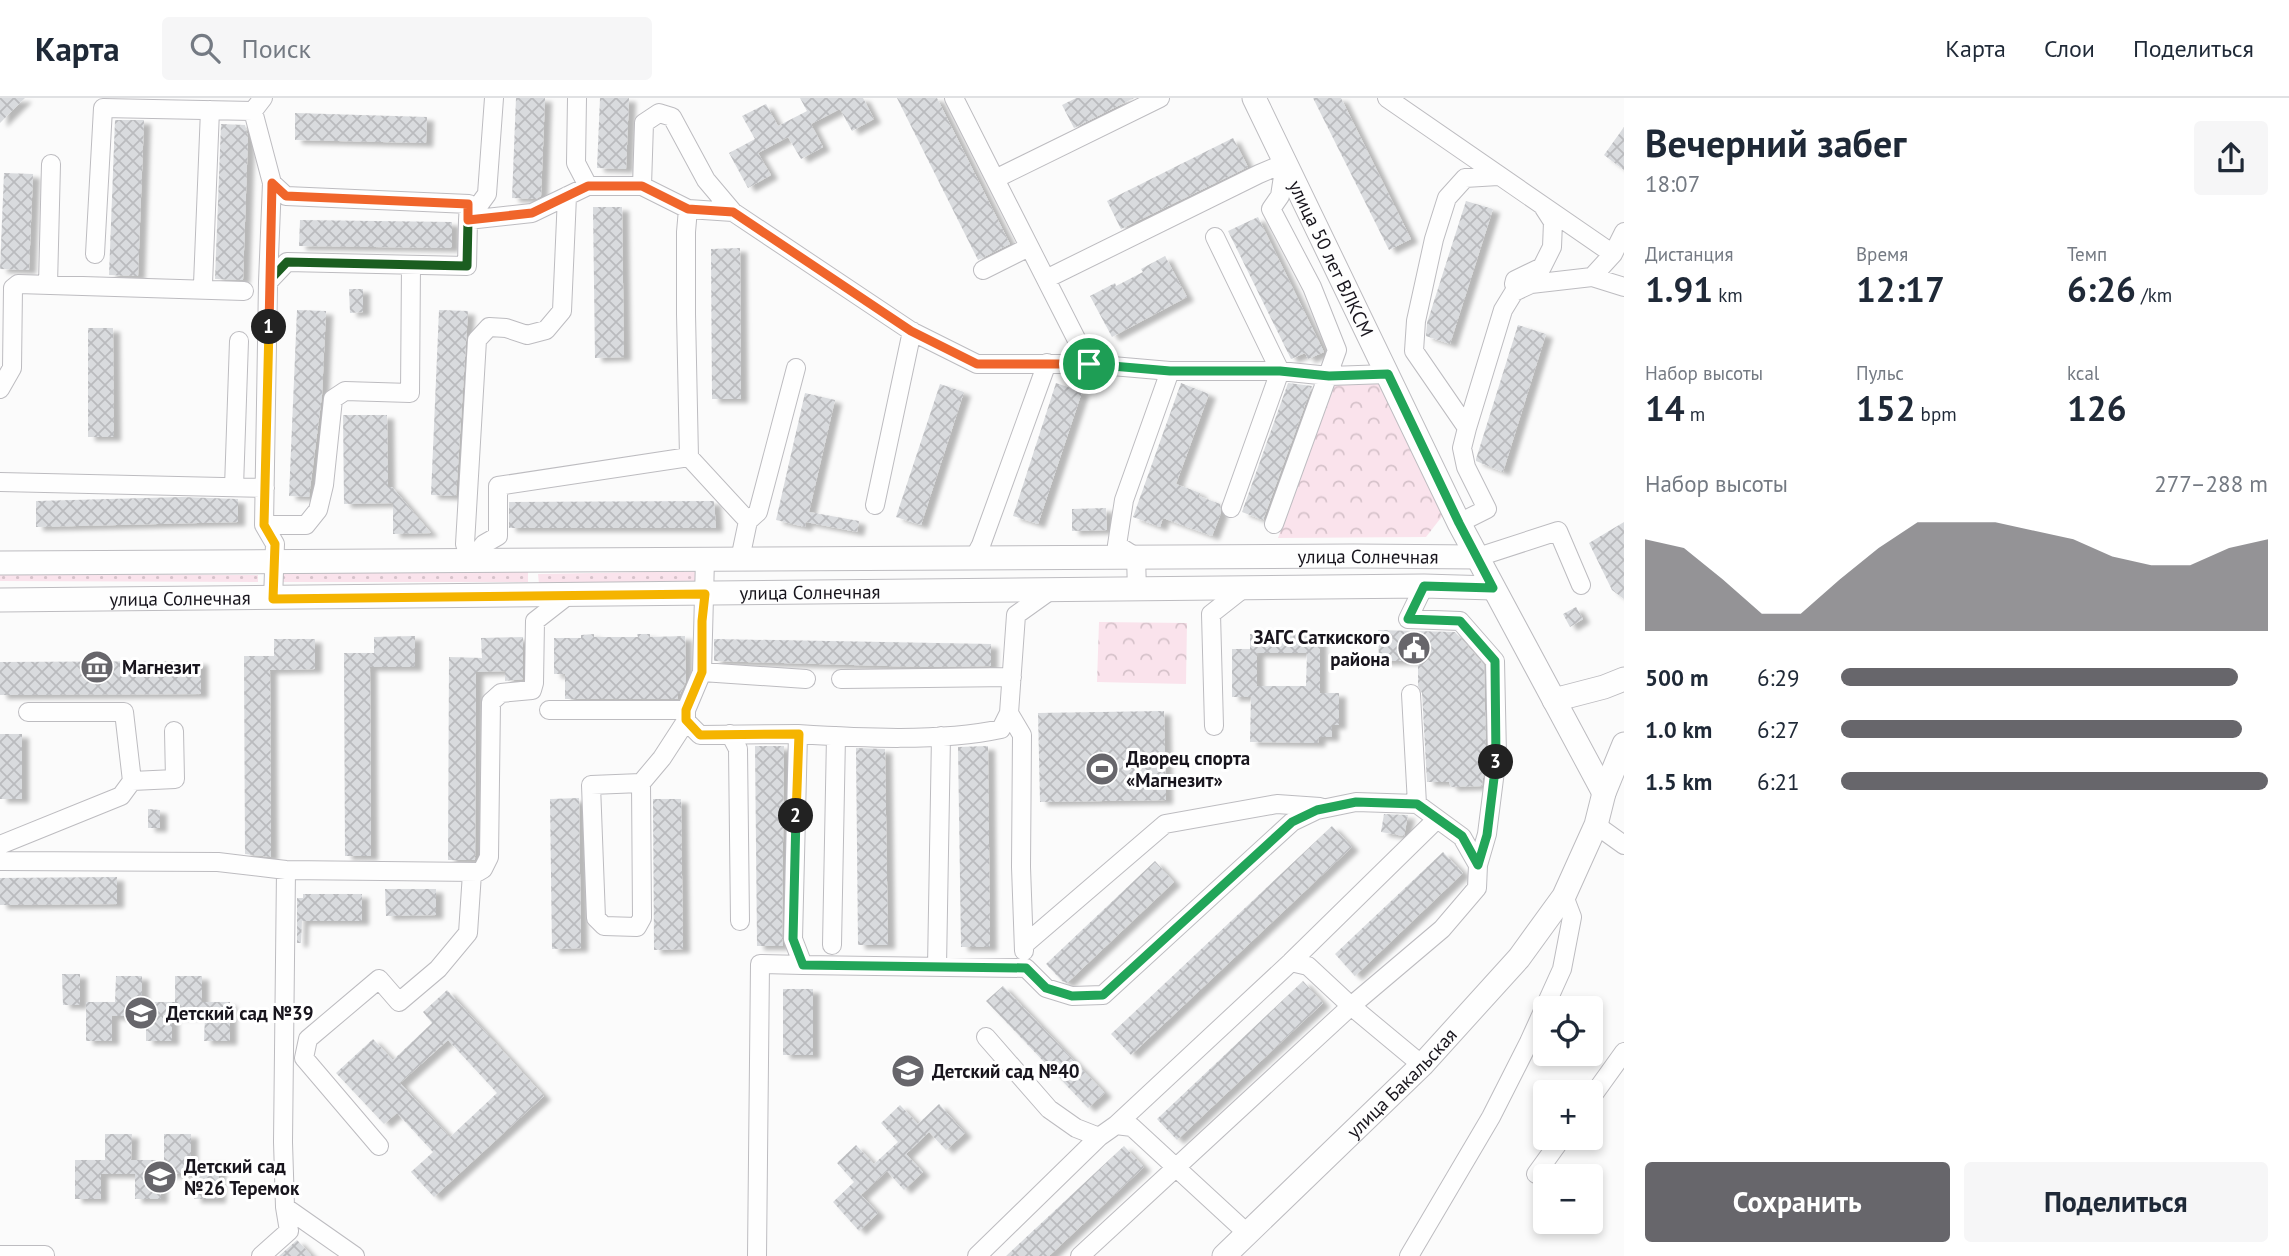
<!DOCTYPE html>
<html lang="ru">
<meta charset="utf-8">
<style>
body{margin:0;font-family:"PT Sans",sans-serif;background:#f6f6f7;color:#1f2937;height:100vh;display:flex;flex-direction:column;font-size:26px;white-space:nowrap}
*{box-sizing:border-box;margin:0}
p{font-size:23px;color:#747a83}
.icon{flex:none;width:38px;height:38px;fill:none;stroke:currentColor;stroke-width:2;stroke-linecap:round;stroke-linejoin:round}
.map{position:relative;flex:1;overflow:hidden}
.sheet{display:flex;flex-direction:column;background:#fff;width:665px}
.sheet>*{flex:none}
.controls{position:absolute;left:1533px;top:898px;display:grid;gap:14px}
.controls a{display:grid;place-items:center;width:70px;height:70px;border-radius:7px;background:#fff;box-shadow:0 4px 10px #0003;font-size:35px}
.pin{position:absolute;display:grid;place-items:center;width:60px;height:60px;color:#fff;margin:-30px;border:4px solid #fff;border-radius:50%;box-shadow:0 2px 7px #0007}
.km{position:absolute;width:35px;height:35px;margin:-18px;border-radius:50%;background:#222;color:#fff;font-size:19px;line-height:35px;text-align:center}
.round{display:grid;place-items:center;flex:none;width:74px;height:74px;border-radius:7px;background:#f6f6f7}
.summary{display:flex;align-items:center;justify-content:space-between;height:119px;padding:0 21px}
h1{font-size:38px;font-weight:700;line-height:52px}
.metrics{display:grid;grid-template-columns:repeat(3,1fr);gap:10px;height:119px;padding:7px 21px}
.metrics div{display:grid;align-content:center}
.metrics b{font-size:35px;font-weight:700}
.metrics small{font-size:19px;font-weight:400}
.metrics p{font-size:19px}
.chart{height:196px;padding:14px 21px}
.chart p{display:flex;justify-content:space-between}
.chart svg{width:100%;height:126px;margin-top:7px;fill:#67666b;opacity:.7}
.button{display:flex;gap:14px;margin-top:auto;padding:14px 21px}
.button a{flex:1;height:80px;border-radius:7px;background:#67666b;color:#fff;font-size:28px;font-weight:700;line-height:80px;text-align:center}
.button a+a{background:#f6f6f7;color:#1f2937}
ul{padding:0 21px;list-style:none;font-size:23px}
li{display:grid;grid-template-columns:112px 84px 1fr;align-items:center;height:52px}
li i{height:18px;border-radius:9px;background:#67666b}
header{display:flex;align-items:center;gap:42px;box-sizing:border-box;height:98px;padding:0 35px;background:#fff;border-bottom:2px solid #e0e1e3}
header strong{font-size:33px}
nav{display:flex;gap:38px;margin-inline-start:auto;font-size:24px}
.search{width:490px;height:63px;background:#f6f6f7;display:flex;align-items:center;gap:18px;box-sizing:border-box;padding:0 24px;border-radius:7px;color:#747a83;font-size:26px}
main{display:flex;flex:1;min-height:0}
.map>svg:first-child{display:block}
.grass{fill:url(#grass-dots)}
.forest{fill:url(#forest-crowns)}
.building{fill:url(#building-cross-hatch);fill-rule:evenodd;filter:url(#shadow)}
.lines{fill:none;stroke-linecap:round;stroke-linejoin:round}
.minor-casing{stroke:#bdbcc0;stroke-width:20}
.major-casing{stroke:#bdbcc0;stroke-width:25}
.minor{stroke:#fefefe;stroke-width:18}
.major{stroke:#fefefe;stroke-width:23}
.cycleway-casing{stroke:#fff;stroke-width:13}
.cycleway{stroke:#1b5e20;stroke-width:9}
.split-1-casing{stroke:#fff;stroke-width:14}
.split-2-casing{stroke:#fff;stroke-width:14}
.split-3-casing{stroke:#fff;stroke-width:14}
.split-4-casing{stroke:#fff;stroke-width:14}
.split-1{stroke:#f0652b;stroke-width:9}
.split-2{stroke:#f5b400;stroke-width:9}
.split-3{stroke:#22a559;stroke-width:9}
.split-4{stroke:#22a559;stroke-width:9}
.labels{text-anchor:middle;dominant-baseline:central;stroke-width:6;stroke-linejoin:round;paint-order:stroke}
.street-label{font-size:19px;fill:#18151d;stroke:#fff}
.poi-label{font-size:19px;font-weight:bold;fill:#18151d;stroke:#fff;text-anchor:start}
</style>
<header>
<strong>Карта</strong>
<div class="search"><svg class="icon" aria-label="search" viewBox="0 0 24 24"><circle cx="10" cy="10" r="6"/><path d="M15 15l6 6"/></svg>Поиск</div>
<nav><a>Карта</a><a>Слои</a><a>Поделиться</a></nav>
</header>
<main>
<div class="map">
<svg width="1624" height="1158" viewBox="0 0 1624 1158">
<defs>
<pattern id="grass-dots" width="8" height="8" patternUnits="userSpaceOnUse" patternTransform="scale(1.75)"><rect width="8" height="8" fill="#fae3ec"/><path d="M2 2h.1M6 6h.1" fill="none" stroke="#d6c2ca" stroke-width="1.8" stroke-linecap="round"/></pattern>
<pattern id="forest-crowns" width="20" height="18" patternUnits="userSpaceOnUse" patternTransform="scale(1.75)"><rect width="20" height="18" fill="#fae3ec"/><path d="M2 6a3 3 0 1 1 6 0M12 15a3 3 0 1 1 6 0" fill="none" stroke="#d6c2ca"/></pattern>
<pattern id="building-cross-hatch" width="8" height="8" patternUnits="userSpaceOnUse" patternTransform="scale(1.75)"><rect width="8" height="8" fill="#d9dbde"/><path d="M0 0l8 8M0 8l8-8" fill="none" stroke="#babbbe"/></pattern>
<filter id="shadow"><feDropShadow dx="7" dy="4" stdDeviation="2" flood-color="#0004"/></filter>
</defs>
<rect width="100%" height="100%" fill="#fbfbfb"/>
<path class="grass" d="M699 473 700 483 539 486 538 476Z
M286 474H528V484H283L281 483V475Z
M0 476 258 477V484L0 483Z"/>
<path class="forest" d="M1382 286 1447 412 1426 439 1278 440 1334 287Z
M1099 524 1187 525 1186 586 1097 584Z"/>
<path class="building" d="M0 0H25L0 25Z
M516 0H545L541 98 536 101 512 100Z
M600 0H629L626 71 597 70Z
M800 0H863L874 21 852 33 840 11 811 26 823 49 801 61 788 39 758 55 771 77 748 90 729 55 755 41 742 18 766 6 778 28 807 13Z
M897 0H937L1010 146 978 162Z
M1076 0H1134L1074 30 1062 7Z
M1313 0H1341L1411 141 1389 152Z
M295 15 427 19 426 45 295 42Z
M115 22H144L138 178 109 177Z
M221 26 245 27 248 39 243 182 215 181Z
M1624 29V72L1604 57Z
M1233 40 1248 69 1121 131 1107 103Z
M4 75 33 76 29 172 0 171Z
M1466 103 1493 111 1450 246 1426 238 1427 225Z
M593 109H622L624 259 595 260Z
M1258 119 1324 254 1308 261 1305 255 1291 261 1228 133Z
M300 122 452 124V150L299 148Z
M740 150 741 301H712L711 151Z
M1165 158 1187 199 1112 239 1090 198 1115 185 1116 188 1143 174 1141 171Z
M349 191H363V214L350 215Z
M297 212 326 213 322 297 309 399 289 398Z
M439 212 468 213 456 398 431 397Z
M1518 227 1546 236 1503 374 1476 363V361Z
M88 230H113L114 339H88Z
M1056 285 1082 294 1038 426 1013 418Z
M1181 285 1209 296 1176 386 1200 395 1199 398 1220 406 1221 415 1212 438 1163 420 1160 429 1133 419Z
M1288 285 1312 288 1263 422 1242 414Z
M940 286 964 294 921 427 896 419Z
M805 295 835 302 809 414 859 423 857 434 806 424 805 429 776 422Z
M343 317H387L388 389H392L431 435 393 436V405L344 406Z
M182 399 238 401V424L36 429V403Z
M714 403 716 430H509V404Z
M1106 410 1107 432 1072 433V411Z
M1624 424V501L1612 492 1589 445Z
M1576 509 1583 521 1570 529 1563 516Z
M1378 532 1455 534 1484 567 1486 656 1482 688 1451 689 1449 684H1427L1422 595 1418 588V563H1379Z
M594 536V539H638L637 536H650V539L685 538 686 583 680 596H678V601H565V576H554V540H581V537Z
M1250 536H1320V595H1339V627H1332V639H1319L1318 645 1250 644 1251 599H1232V551H1250ZM1257 555H1307L1306 588H1257Z
M415 538V569H370L371 758H345L344 555H374V539Z
M523 539V581L505 583V573L476 574 475 762H448L449 559 482 560 481 540Z
M274 541H315V571L270 572 271 759 245 756 244 558H274Z
M714 541 991 546V568L923 569 714 563Z
M201 563V596L0 597V564Z
M1164 613 1166 702 1040 704 1038 615Z
M0 636H22V701H0Z
M755 648H784L782 841 783 848H757Z
M988 648 990 849H961L958 649Z
M856 650 885 651 888 847H858Z
M579 700 581 850 552 851 550 701Z
M653 701H681L683 851 654 852Z
M148 711 160 712V730H148Z
M1384 716 1408 717 1404 738 1381 734Z
M1332 728 1352 749 1131 957 1111 936Z
M1443 754 1463 775 1355 878 1335 856Z
M1155 763 1174 784 1067 885 1062 883 1046 866Z
M117 779V806L0 807V780Z
M385 791H436V817L386 818Z
M303 796H362V823H302L301 845H297V800H303Z
M62 876H80V907H63Z
M116 878H142V904H175V878H202V904H230V943H204L205 918H172V943H146V918H112V943H86V904H115Z
M1303 883 1323 905 1177 1042 1157 1021Z
M1003 888 1105 995 1088 1010 986 903Z
M783 891H813V957H783Z
M447 892 544 998 434 1099 411 1074 433 1054 397 1015 384 1026 336 975 373 941 393 962 432 925 423 914ZM448 942 497 995 450 1039 400 985Z
M939 1006 965 1035 946 1052 929 1034 906 1056 923 1074 904 1092 887 1073 861 1097 878 1115 859 1133 833 1104 854 1084 837 1065 856 1047 874 1066 898 1044 881 1025 900 1007 918 1026Z
M105 1036H132L131 1062H164V1036H191V1062H219V1101H194V1076H161V1101H135V1076H101V1101H75V1062H105Z
M1124 1048 1144 1069 1049 1158H1006Z
M297 1142 312 1158H279Z"/>
<g class="lines">
<defs>
<path id="minor" d="M263 0 253 13 272 85 286 98 469 106 468 122
M577 0 576 65 588 88
M954 0 995 81 1160 0
M1387 0 1613 156
M995 81 1089 266
M642 88 644 25 659 15 672 19 706 82 733 114
M688 111 686 134V216L689 359 748 423 740 461
M468 122 487 96 494 0
M1215 139 1280 273 1231 410
M95 156 103 10 253 13
M983 172 1029 149
M1592 179 1613 156 1624 134
M1046 181 1259 76 1285 65
M268 184 272 85
M203 186 210 12
M1514 186 1515 182 1542 169 1552 149 1553 124 1544 110
M48 187 51 66
M0 291 12 270 13 190 18 186 244 193
M1467 330 1414 253 1416 223 1434 141 1447 100 1465 80 1498 78
M0 384 265 390
M234 389 239 243
M875 407 912 233
M748 423 758 414 796 270
M1459 425 1487 411 1466 369 1462 350 1467 330 1503 212 1514 194 1531 186 1592 179 1624 189
M1274 426 1337 252 1312 189 1271 111 1280 98 1285 65
M264 427H306L318 412 324 387 333 301 345 293 410 295 411 167
M1478 459 1558 433 1581 487
M974 460 981 447 1047 265
M705 461 702 574 686 612V623L700 637 798 636 793 841 803 867 1026 870 1046 890 1072 898 1103 897 1292 724 1317 712 1356 704 1417 706 1462 739 1478 767 1477 790 1442 831 1351 908 1080 1158
M471 463 465 446 477 242 489 229 506 230 527 237 546 232 562 213 567 98
M471 463 484 446 498 438V388L689 359
M1424 488 1408 521 1460 523 1495 563 1497 657 1487 736 1478 767
M1137 492 1136 459 1117 447 1124 402 1170 273
M273 501 275 446 264 427 268 184 287 164 467 168 468 122 532 115 588 88H642L688 111 733 114 911 233 977 266H1089L1170 273H1280L1329 278 1388 276
M702 574 806 581
M841 581 1012 579
M1411 596 1417 706
M549 612H686
M1009 615 1022 637 1021 769 1024 853
M1214 628 1211 516 1244 490
M730 636 738 651 740 823
M798 636C861 640 940 644 1001 631L1009 615 1016 517 1051 492
M132 683 175 681 174 633
M641 685 591 687 596 820 604 828 637 829 642 820 641 685 662 660 686 623
M1596 727 1624 747
M0 747 121 698 132 683 124 614H28
M0 763 218 764 286 772 478 774 483 771 489 759 491 604 501 595 532 592 534 585 535 523 567 498
M286 772 283 1044 285 1109 355 1158
M832 847 836 638
M1024 847 1165 726 1277 706 1320 709
M1291 864 1436 722
M937 869 941 638
M986 939 1049 1011 1076 1030 1099 1039
M1591 1000 1624 954
M1116 1027 1291 864 1308 868 1351 908 1422 967
M379 1048 304 960 308 941 379 881 399 904 438 871 468 835 472 775
M1536 1076 1562 1040
M0 1157H45
M261 1158 289 1133 285 1109
M757 1158 760 866 803 867
M977 1158 1099 1039 1116 1027 1132 1029 1247 1135
M1409 1158 1491 1019 1529 944 1562 871 1572 819 1564 798"/>
<g id="major">
<path id="s1" d="M1254 0 1459 425 1604 695"/>
<path id="s2" d="M0 465 1354 458 1478 459"/>
<path id="s3" d="M0 502 1424 488 1493 490"/>
<path d="M1554 602 1604 589 1624 581"/>
<path id="s4" d="M1224 1158 1422 967 1519 860 1564 798 1596 727 1604 695 1624 646"/>
</g>
</defs>
<use href="#minor" class="minor-casing"/>
<use href="#major" class="major-casing"/>
<use href="#minor" class="minor"/>
<use href="#major" class="major"/>
<defs>
<path id="cycleway" d="M273 501 275 446 264 427 268 184 287 164 467 168 468 122 532 115 588 88H642L688 111 733 114 911 233 977 266H1089L1170 273H1280L1329 278 1388 276"/>
</defs>
<use href="#cycleway" class="cycleway-casing"/>
<use href="#cycleway" class="cycleway"/>
</g>
<g class="lines">
<defs>
<path id="split-1" d="M269 229 272 85 286 98 468 106V122L532 115 588 88H642L688 111 733 114 911 233 977 266H1089"/>
<path id="split-2" d="M269 229 264 427 275 446 273 501 705 496 702 523V574L686 612V622L700 637 799 636 796 718"/>
<path id="split-3" d="M796 718 793 841 803 867 1026 870 1046 890 1072 898 1103 897 1292 724 1317 712 1356 704 1417 706 1462 738 1478 767 1487 737 1496 664"/>
<path id="split-4" d="M1089 266 1170 273H1280L1329 278 1388 276 1459 425 1493 490 1424 488 1408 521 1460 523 1495 563 1496 664"/>
</defs>
<use href="#split-1" class="split-1-casing"/>
<use href="#split-2" class="split-2-casing"/>
<use href="#split-3" class="split-3-casing"/>
<use href="#split-4" class="split-4-casing"/>
<use href="#split-1" class="split-1"/>
<use href="#split-2" class="split-2"/>
<use href="#split-3" class="split-3"/>
<use href="#split-4" class="split-4"/>
</g>
<defs>
<symbol id="civic-disc" viewBox="-11 -11 22 22"><circle r="9.5" fill="#67666b" stroke="#fff"/><path d="M-.6-6.5H3V-4.5H.6V-3L4-1V1h2V6H-6V1h2V-1L-.6-3ZM-1.2 2.5V6h2.4V2.5Z" fill="#fff"/></symbol>
<symbol id="museum-disc" viewBox="-11 -11 22 22"><circle r="9.5" fill="#67666b" stroke="#fff"/><path d="M0-6L6-3V-2H-6V-3ZM-5-1h2V3h-2ZM-1-1h2V3h-2ZM3-1h2V3H3ZM-6 4H6V6H-6Z" fill="#fff"/></symbol>
<symbol id="stadium-disc" viewBox="-11 -11 22 22"><circle r="9.5" fill="#67666b" stroke="#fff"/><path d="M0-5a6.5 5 0 1 0 0 10a6.5 5 0 1 0 0-10ZM-3.5-1.8h7v3.6h-7Z" fill="#fff"/></symbol>
<symbol id="school-disc" viewBox="-11 -11 22 22"><circle r="9.5" fill="#67666b" stroke="#fff"/><path d="M0-5L7-2L0 1L-7-2ZM-4 1L0 2.5L4 1V4Q0 6-4 4Z" fill="#fff"/></symbol>
</defs>
<g fill-rule="evenodd">
<use href="#civic-disc" x="1395" y="531" width="38" height="38"/>
<use href="#museum-disc" x="78" y="550" width="38" height="38"/>
<use href="#stadium-disc" x="1083" y="652" width="38" height="38"/>
<use href="#school-disc" x="122" y="896" width="38" height="38"/>
<use href="#school-disc" x="889" y="954" width="38" height="38"/>
<use href="#school-disc" x="141" y="1060" width="38" height="38"/>
</g>
<g class="labels">
<g class="street-label">
<text stroke="none"><textPath href="#s1" startOffset="178">улица 50 лет ВЛКСМ</textPath></text>
<text stroke="none"><textPath href="#s2" startOffset="1368">улица Солнечная</textPath></text>
<text stroke="none"><textPath href="#s3" startOffset="810">улица Солнечная</textPath></text>
<text stroke="none"><textPath href="#s3" startOffset="180">улица Солнечная</textPath></text>
<text stroke="none"><textPath href="#s4" startOffset="248">улица Бакальская</textPath></text>
</g>
<g class="poi-label">
<text x="1390" y="539" text-anchor="end">ЗАГС Саткиского<tspan x="1390" dy="22">района</tspan></text>
<text x="122" y="569">Магнезит</text>
<text x="1126" y="660">Дворец спорта<tspan x="1126" dy="22">«Магнезит»</tspan></text>
<text x="166" y="915">Детский сад №39</text>
<text x="932" y="973">Детский сад №40</text>
<text x="184" y="1068">Детский сад<tspan x="184" dy="22">№26 Теремок</tspan></text>
</g>
</g>
</svg>
<div class="controls">
<a><svg class="icon" aria-label="locate" viewBox="0 0 24 24"><circle cx="12" cy="12" r="6"/><path d="M12 2v4M12 18v4M2 12h4M18 12h4"/></svg></a>
<a>+</a>
<a>−</a>
</div>
<div class="pin" style="left:1089px;top:266px;background:#1e9e55"><svg class="icon" aria-label="arrive" viewBox="0 0 24 24"><path d="M6 21V4h12l-3 4 3 4H6"/></svg></div>
<b class="km" style="left:269px;top:229px">1</b>
<b class="km" style="left:796px;top:718px">2</b>
<b class="km" style="left:1496px;top:664px">3</b>
</div>
<section class="sheet">
<div class="summary"><div><h1>Вечерний забег</h1><p>18:07</p></div><a class="round"><svg class="icon" aria-label="share" viewBox="0 0 24 24"><path d="M12 15V3M7 8l5-5 5 5M5 13v7h14v-7"/></svg></a></div>
<div class="metrics">
<div><p>Дистанция</p><b>1.91<small> km</small></b></div>
<div><p>Время</p><b>12:17</b></div>
<div><p>Темп</p><b>6:26<small> /km</small></b></div>
</div>
<div class="metrics">
<div><p>Набор высоты</p><b>14<small> m</small></b></div>
<div><p>Пульс</p><b>152<small> bpm</small></b></div>
<div><p>kcal</p><b>126</b></div>
</div>
<div class="chart"><p><span>Набор высоты</span>277–288 m</p>
<svg viewBox="0 0 160 44" preserveAspectRatio="none"><path d="M0 44V12L10 15L20 26L30 38L40 38L50 26L60 15L70 6L80 6L90 6L100 9L110 12L120 18L130 21L140 21L150 15L160 12V44z"/></svg>
</div>
<ul>
<li><b>500 m</b>6:29<i style="width:93%"></i></li>
<li><b>1.0 km</b>6:27<i style="width:94%"></i></li>
<li><b>1.5 km</b>6:21<i style="width:100%"></i></li>
</ul>
<div class="button"><a>Сохранить</a><a>Поделиться</a></div>
</section>
</main>
